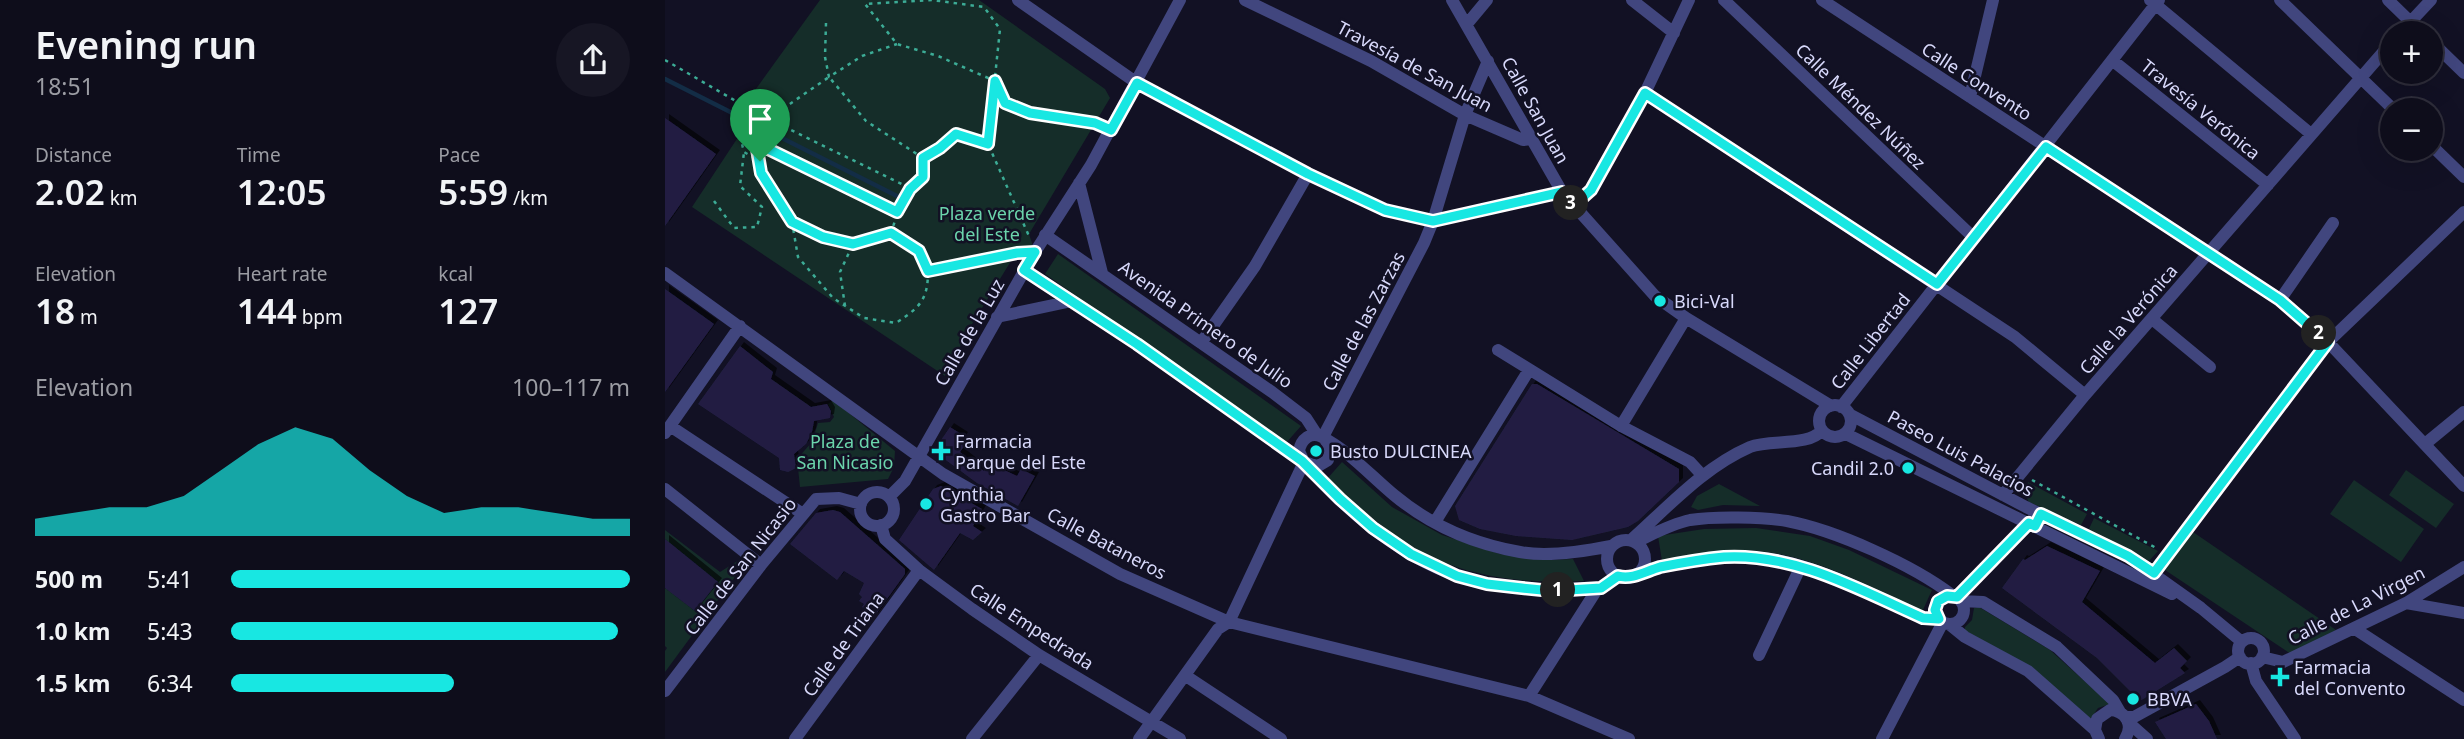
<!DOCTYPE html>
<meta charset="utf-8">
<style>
body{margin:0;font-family:"Noto Sans",sans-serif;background:#171624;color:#f1f3f6;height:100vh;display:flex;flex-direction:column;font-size:26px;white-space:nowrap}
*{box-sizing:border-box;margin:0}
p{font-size:23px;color:#9b9ca3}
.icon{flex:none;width:38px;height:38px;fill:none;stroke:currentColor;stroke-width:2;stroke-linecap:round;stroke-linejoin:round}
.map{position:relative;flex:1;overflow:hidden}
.sheet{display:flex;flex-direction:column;background:#0e0d1b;width:665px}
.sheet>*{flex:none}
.tools{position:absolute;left:1715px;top:21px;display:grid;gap:14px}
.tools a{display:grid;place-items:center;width:63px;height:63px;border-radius:50%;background:#0e0d1b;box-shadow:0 7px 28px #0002,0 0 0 2px #2e2d3a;font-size:35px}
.pin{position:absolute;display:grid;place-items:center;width:60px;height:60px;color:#fff;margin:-72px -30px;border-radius:50% 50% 50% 0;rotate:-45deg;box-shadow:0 0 7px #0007}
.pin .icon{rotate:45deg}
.km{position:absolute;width:35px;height:35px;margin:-18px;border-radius:50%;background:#222;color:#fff;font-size:19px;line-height:35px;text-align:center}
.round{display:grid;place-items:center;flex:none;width:74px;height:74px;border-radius:37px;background:#171624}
.head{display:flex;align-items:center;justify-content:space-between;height:119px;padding:0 35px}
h1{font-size:38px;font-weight:600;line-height:52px}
.stats{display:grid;grid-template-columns:repeat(3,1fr);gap:10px;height:119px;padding:7px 35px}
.stats div{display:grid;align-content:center}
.stats b{font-size:35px;font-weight:600}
.stats small{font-size:19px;font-weight:400}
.stats p{font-size:19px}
.chart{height:196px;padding:14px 35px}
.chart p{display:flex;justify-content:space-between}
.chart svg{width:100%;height:126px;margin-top:7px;fill:#18e7e2;opacity:.7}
ul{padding:0 35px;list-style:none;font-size:23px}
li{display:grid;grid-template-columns:112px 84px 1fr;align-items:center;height:52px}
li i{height:18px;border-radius:9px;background:#18e7e2}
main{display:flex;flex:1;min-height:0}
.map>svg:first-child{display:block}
.green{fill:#152d29}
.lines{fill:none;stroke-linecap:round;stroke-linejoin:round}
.stream{stroke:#132d46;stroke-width:4.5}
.building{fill:#221f43;filter:url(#shadow)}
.path{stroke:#3cac96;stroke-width:2.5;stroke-dasharray:3.5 5;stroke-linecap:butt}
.minor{stroke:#41467e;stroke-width:12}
.route-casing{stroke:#fff;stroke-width:14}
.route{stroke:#18e7e2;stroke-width:9}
.poi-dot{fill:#18e7e2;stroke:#121124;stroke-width:2.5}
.labels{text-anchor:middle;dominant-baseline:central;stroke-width:5;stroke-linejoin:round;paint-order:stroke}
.street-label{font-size:18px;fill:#d8d9fb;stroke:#121124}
.park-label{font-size:18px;fill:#6bd4ac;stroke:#121124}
.poi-label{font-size:18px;fill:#d8d9fb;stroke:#121124;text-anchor:start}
</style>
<main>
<section class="sheet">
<div class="head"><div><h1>Evening run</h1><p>18:51</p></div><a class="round"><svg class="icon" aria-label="share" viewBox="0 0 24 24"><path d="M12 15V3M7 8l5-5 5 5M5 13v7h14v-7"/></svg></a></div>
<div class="stats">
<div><p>Distance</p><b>2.02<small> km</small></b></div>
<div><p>Time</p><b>12:05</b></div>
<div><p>Pace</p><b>5:59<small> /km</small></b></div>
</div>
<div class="stats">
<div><p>Elevation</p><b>18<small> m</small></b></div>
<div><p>Heart rate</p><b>144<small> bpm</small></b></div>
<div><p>kcal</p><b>127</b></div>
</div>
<div class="chart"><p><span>Elevation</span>100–117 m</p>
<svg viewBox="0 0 160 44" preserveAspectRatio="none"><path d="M0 44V38L10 36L20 34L30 34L40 30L50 21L60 12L70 6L80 10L90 21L100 30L110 36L120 34L130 34L140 36L150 38L160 38V44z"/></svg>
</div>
<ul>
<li><b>500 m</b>5:41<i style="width:100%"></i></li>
<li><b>1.0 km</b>5:43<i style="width:97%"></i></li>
<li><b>1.5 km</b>6:34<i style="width:56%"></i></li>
</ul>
</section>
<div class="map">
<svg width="1799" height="739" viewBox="0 0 1799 739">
<defs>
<filter id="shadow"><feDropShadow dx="4" dy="-4" stdDeviation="0" flood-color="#0009"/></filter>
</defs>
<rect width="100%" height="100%" fill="#121124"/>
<path class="green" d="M155 0H314L440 89 445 98 364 234 370 252 351 253 304 329 280 376 27 207 91 110 83 100Z
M393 254 636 426 621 443 380 274Z
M168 400 230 451 229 467 223 479 135 487 132 459 147 442 153 423 165 422 169 417 163 404Z
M677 462 727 507 777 535 835 554 886 560 908 559 919 581C860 584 799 578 746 546 716 528 689 502 662 479Z
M1741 470 1789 504 1771 528 1724 495Z
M1689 480 1759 529 1736 562 1665 514Z
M1363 482 1422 514 1416 525 1364 502 1360 495Z
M1054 484 1095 506 1058 505 1033 510 1026 507 1032 496Z
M1429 518 1493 551 1484 561 1424 529Z
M1091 528 1145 536 1184 550 1267 590 1257 612C1204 586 1153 557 1093 551 1061 548 1029 555 997 561L993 536 1039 529Z
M0 530 55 572 74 560 78 566 0 672V651L2 648 0 646V588L30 611 53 582 0 539Z
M1528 532 1671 630 1626 654 1500 570Z
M1314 607 1385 650 1445 704 1433 708 1424 721 1300 633V627L1307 620 1309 608Z"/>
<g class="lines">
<path class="stream" d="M0 79 234 197"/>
</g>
<path class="building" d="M0 118 51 154 0 226Z
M0 289 49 324 0 392Z
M75 346 108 372 106 379 146 407 162 404 166 411 165 418 149 421 147 432 141 444 129 454 131 468 123 472 115 470 114 458 33 404Z
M867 384H872L1014 469V482L973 521 963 527 907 540 851 536 815 529 794 520 790 506Z
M285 427 299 436 295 442 300 445 295 452 319 471 324 463 352 476 356 469 370 476 353 506 312 483 274 455 272 446Z
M276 486 317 509 308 526 317 532 308 540 295 533 269 570 234 540 268 489Z
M168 510 175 512 240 569V574L209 617 197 607 199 604 194 601 197 597 194 594 199 583 179 571 172 580 125 544 151 513Z
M0 539 53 582 30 611 0 588Z
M1382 546 1435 571 1417 602 1490 663 1509 648 1522 661 1515 668 1520 673 1475 701 1432 658 1337 588 1358 559 1360 560Z
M1531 704 1544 721 1552 739H1501L1490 722Z"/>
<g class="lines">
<path class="path" d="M161 23 160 57 164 77 197 56 232 44
M0 60 95 115 245 188
M75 136 232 212
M75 136 79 152 95 161
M323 144 335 29 319 7 267 0 200 4 232 44 273 56 330 81 340 103 365 113 434 124
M258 158 275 148 291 134 323 144 364 236
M49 201 69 228 92 227 97 207 75 186 79 152
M129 223 157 237 188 244
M263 271C263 300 255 307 231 323L199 318 168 298 133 257 127 222 96 173 91 143 103 119 164 77 201 121 258 158V177C241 193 233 210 226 233L254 251 263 271 356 253
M180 306 175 272 188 244 226 233
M1367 480 1493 549"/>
<path class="minor" d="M353 0 472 83 643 174 720 210 768 221 897 192
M580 0 706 61 800 115 858 140 866 139
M787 0 897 192 990 296 1021 318 1166 406
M967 0 1009 33
M1059 0 1308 237
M1157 0 1615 300 1663 342 1799 486
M1485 0 1646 134
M1615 0 1729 110
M1723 0 1757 33
M802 24 822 0
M1735 33 1766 0
M1766 41 1799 73
M1447 60 1603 185
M980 93 1350 337 1420 395
M1305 97 1328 0
M1766 145 1799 177
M414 183 437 273
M908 206 926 189 980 93 1024 0
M380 235 607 392 641 418 652 435
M359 270 472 344 637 461
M0 273 278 474 455 574 564 622 864 696 964 739
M1615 300 1668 223
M332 317 407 301
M1487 319 1545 367
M536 343 590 266 643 174
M833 350 956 426 1025 462 1037 475
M1154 421a16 16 0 1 1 32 0a16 16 0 1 1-32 0Z
M1176 407 1494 0
M1184 414 1361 507 1463 556 1536 608 1577 642
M5 426 138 514
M956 426 1021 318
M0 433 75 326
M1181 434 1507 594
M658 437 759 243 768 221 800 115 823 61
M660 439 665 449 663 460 653 466 639 462 634 451C636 439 646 431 657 437 684 451 706 476 729 495 765 525 809 544 855 552 881 557 921 551 946 546
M1760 444 1799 412
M642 465C687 518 753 572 823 584 861 591 898 589 936 588
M0 489 96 565
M195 509a17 17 0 1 1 34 0a17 17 0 1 1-34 0Z
M1338 495 1420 395 1727 42
M224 497 240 481 370 252 426 165 515 0
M770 522 864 370
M216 525 220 539 254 570 307 609 374 655 515 739
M942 559a19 19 0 1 1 38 0a19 19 0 1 1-38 0Z
M966 540C1003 507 1039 467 1085 447 1105 439 1144 447 1157 430
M971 542C988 534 1006 524 1025 520 1050 516 1097 517 1122 521 1170 530 1248 565 1287 595
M973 573C1026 558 1085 549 1139 567 1180 580 1219 600 1258 618L1274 619
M1489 573 1663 342 1799 212
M1271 610a14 14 0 1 1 28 0a14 14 0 1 1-28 0Z
M1292 597 1364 523
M1296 601 1318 602 1392 647 1448 700 1455 712
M1741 603 1799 613
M1284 624 1300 637 1363 671 1430 730
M1690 629 1799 700
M1573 651a13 13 0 1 1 26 0a13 13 0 1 1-26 0Z
M1094 655 1136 566
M1597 657 1618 662 1741 603 1799 567
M1586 663 1591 681 1630 739
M521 676 616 739
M0 691 96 565 151 499 174 498 196 504
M864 696 931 591 953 576
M1461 717H1469L1560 667 1575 657
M1464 723 1482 739
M130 739 254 570
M307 739 374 655
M474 739 553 629 564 622 639 462
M1217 739 1278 622
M1434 739 1430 730 1432 719 1445 710C1461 711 1469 725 1460 739"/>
</g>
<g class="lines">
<defs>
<path id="route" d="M330 81 340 103 365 113 430 123 446 130 472 83 643 174 720 210 768 221 897 192 908 206 926 190 980 93 1272 284 1381 147 1615 300 1663 342 1489 573 1463 556 1376 514 1370 526 1364 523 1292 597 1282 596 1273 601 1270 610 1274 619 1258 618C1195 590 1130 553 1059 557 1038 559 1015 563 995 567 981 571 967 580 953 576L936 588 887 591 857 588 822 584 792 576 746 554 708 528 675 499 637 461 472 344 359 270 370 252 352 253 263 271 254 251 226 233 188 244 158 237 127 222 96 173 91 143 232 212 245 189 258 177V158L275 148 291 134 323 144Z"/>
</defs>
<use href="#route" class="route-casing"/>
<use href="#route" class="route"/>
</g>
<g class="poi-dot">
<circle cx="995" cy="301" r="7"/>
<path d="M272.5 440.5h7v7h7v7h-7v7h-7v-7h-7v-7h7z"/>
<circle cx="651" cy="451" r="7"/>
<circle cx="1243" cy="468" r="7"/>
<circle cx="261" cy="504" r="7"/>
<path d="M1611.5 666.5h7v7h7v7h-7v7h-7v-7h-7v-7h7z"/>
<circle cx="1468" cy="699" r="7"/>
</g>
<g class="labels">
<g class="street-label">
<text transform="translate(750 66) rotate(28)">Travesía de San Juan</text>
<text transform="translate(1312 81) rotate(33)">Calle Convento</text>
<text transform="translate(1196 106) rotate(44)">Calle Méndez Núñez</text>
<text transform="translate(1536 109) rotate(39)">Travesía Verónica</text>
<text transform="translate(871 110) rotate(61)">Calle San Juan</text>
<text transform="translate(1463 319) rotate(-49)">Calle la Verónica</text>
<text transform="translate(698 321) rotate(-62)">Calle de las Zarzas</text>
<text transform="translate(541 324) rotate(35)">Avenida Primero de Julio</text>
<text transform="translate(304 332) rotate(-60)">Calle de la Luz</text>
<text transform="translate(1205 341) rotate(-52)">Calle Libertad</text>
<text transform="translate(1296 453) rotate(28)">Paseo Luis Palacios</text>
<text transform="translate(442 543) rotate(28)">Calle Bataneros</text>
<text transform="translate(75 566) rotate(-52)">Calle de San Nicasio</text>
<text transform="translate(1691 605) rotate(-27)">Calle de La Virgen</text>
<text transform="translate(367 626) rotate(33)">Calle Empedrada</text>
<text transform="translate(178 644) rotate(-54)">Calle de Triana</text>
</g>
<g class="park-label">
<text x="322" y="213">Plaza verde<tspan x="322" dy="21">del Este</tspan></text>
<text x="180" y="441">Plaza de<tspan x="180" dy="21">San Nicasio</tspan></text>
</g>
<g class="poi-label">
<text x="1009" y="301">Bici-Val</text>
<text x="290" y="441">Farmacia<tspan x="290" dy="21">Parque del Este</tspan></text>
<text x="665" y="451">Busto DULCINEA</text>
<text x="1229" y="468" text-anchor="end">Candil 2.0</text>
<text x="275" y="494">Cynthia<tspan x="275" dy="21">Gastro Bar</tspan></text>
<text x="1629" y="667">Farmacia<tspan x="1629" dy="21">del Convento</tspan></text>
<text x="1482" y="699">BBVA</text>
</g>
</g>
</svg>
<div class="tools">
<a>+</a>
<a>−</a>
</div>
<div class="pin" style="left:95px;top:161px;background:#1e9e55"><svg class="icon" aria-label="arrive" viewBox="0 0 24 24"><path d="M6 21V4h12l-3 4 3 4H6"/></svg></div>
<b class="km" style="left:893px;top:590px">1</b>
<b class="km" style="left:1654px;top:333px">2</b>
<b class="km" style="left:906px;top:203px">3</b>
</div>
</main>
